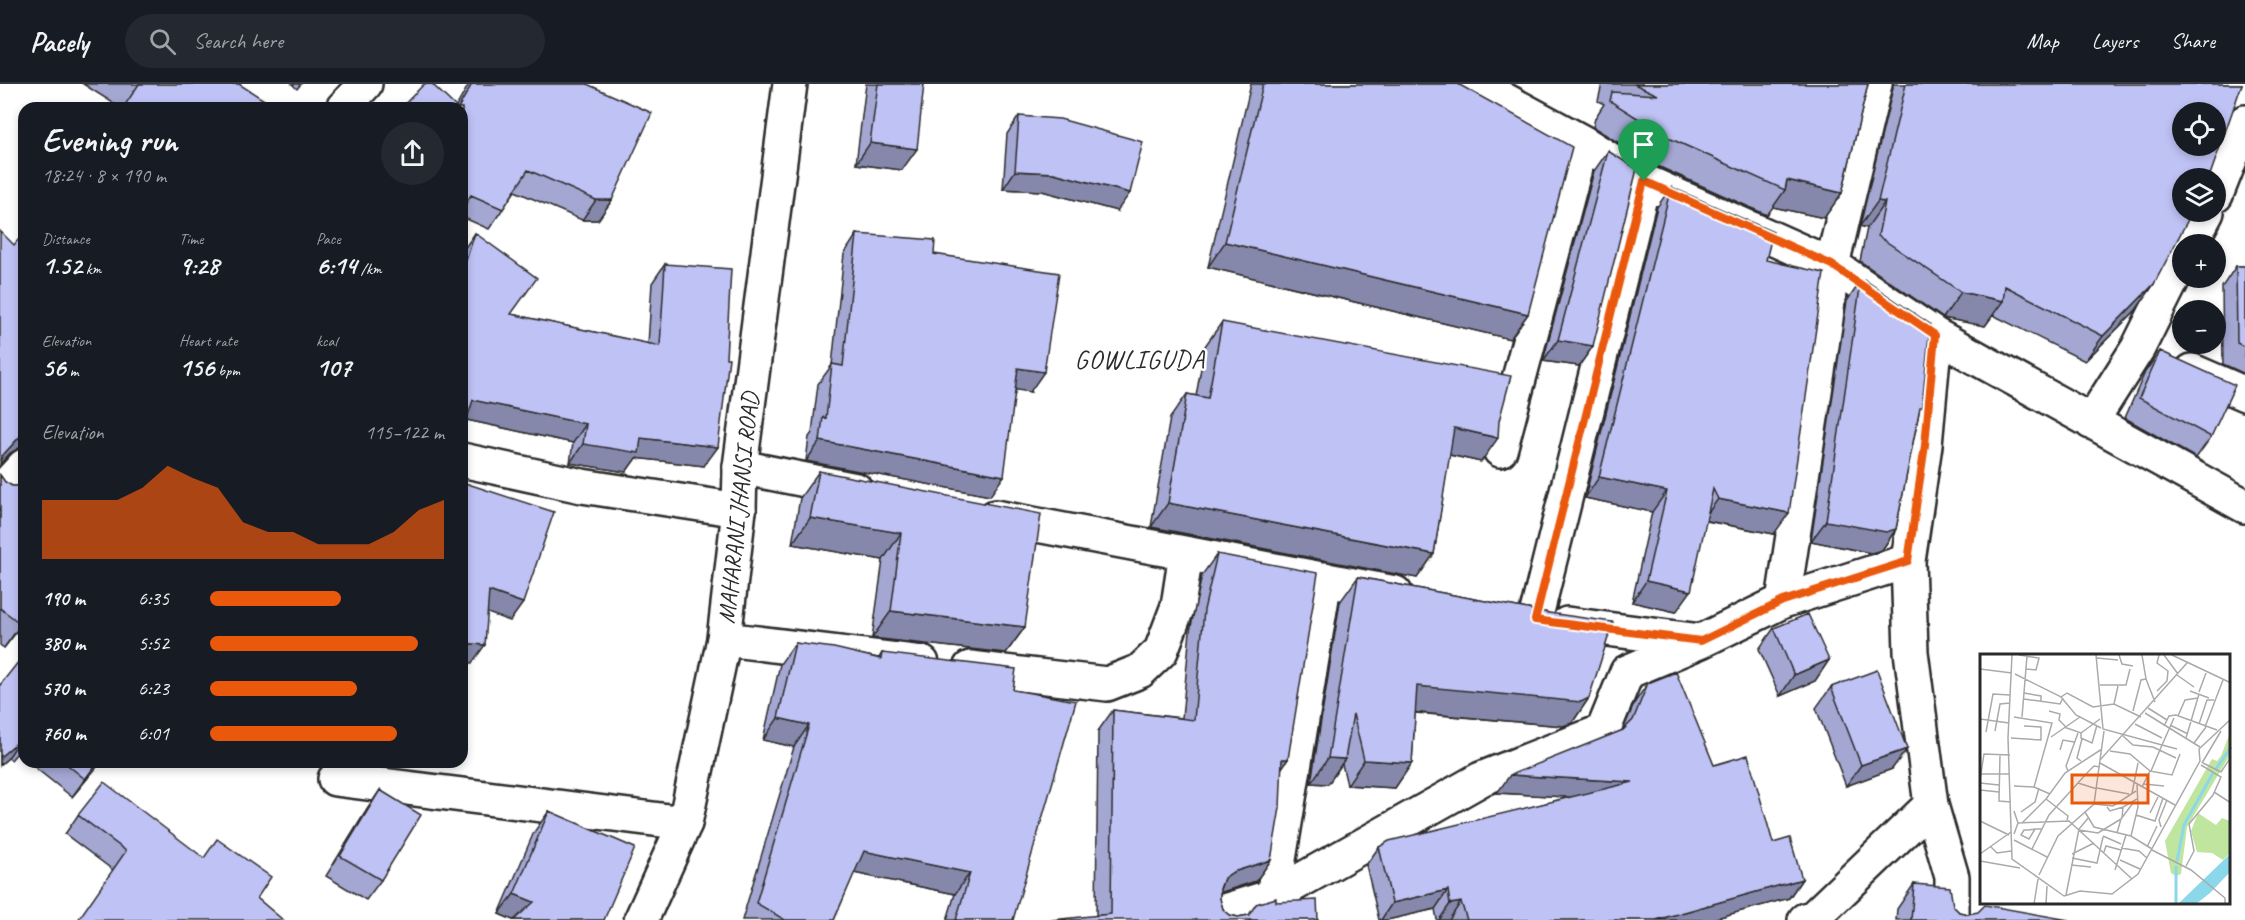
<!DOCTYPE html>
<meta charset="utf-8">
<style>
body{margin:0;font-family:Caveat,sans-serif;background:#242831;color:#f1f3f6;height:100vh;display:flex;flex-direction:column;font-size:22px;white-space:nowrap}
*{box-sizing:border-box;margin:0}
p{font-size:20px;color:#9ea1a6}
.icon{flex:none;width:33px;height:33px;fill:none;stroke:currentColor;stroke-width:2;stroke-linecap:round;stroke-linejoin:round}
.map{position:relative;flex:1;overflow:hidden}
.panel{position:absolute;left:18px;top:18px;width:450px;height:666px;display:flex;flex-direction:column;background:#171b24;border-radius:18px;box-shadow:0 3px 9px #0003}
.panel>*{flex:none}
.controls{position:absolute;left:2172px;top:18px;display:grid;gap:12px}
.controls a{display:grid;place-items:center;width:54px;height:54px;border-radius:50%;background:#171b24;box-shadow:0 3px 9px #0003;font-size:30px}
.pin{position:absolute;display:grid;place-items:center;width:51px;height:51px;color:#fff;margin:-62px -26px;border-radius:50% 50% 50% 0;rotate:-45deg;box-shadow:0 0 6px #0007}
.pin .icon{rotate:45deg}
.round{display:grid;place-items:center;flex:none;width:63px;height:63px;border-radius:32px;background:#242831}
.overview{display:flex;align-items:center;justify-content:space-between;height:102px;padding:0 24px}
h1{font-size:33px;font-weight:800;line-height:45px}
.metrics{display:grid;grid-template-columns:repeat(3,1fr);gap:9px;height:102px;padding:6px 24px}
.metrics div{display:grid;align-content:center}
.metrics b{font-size:26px;font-weight:800}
.metrics small{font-size:16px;font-weight:400}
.metrics p{font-size:16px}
.chart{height:168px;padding:12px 24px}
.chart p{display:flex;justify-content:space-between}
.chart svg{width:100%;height:108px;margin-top:6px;fill:#ea580c;opacity:.7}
ul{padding:0 24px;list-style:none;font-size:20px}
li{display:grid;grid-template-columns:96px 72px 1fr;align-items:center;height:45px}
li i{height:15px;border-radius:8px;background:#ea580c}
header{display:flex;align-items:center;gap:36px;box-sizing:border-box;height:84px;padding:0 30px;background:#171b24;border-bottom:2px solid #363941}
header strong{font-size:28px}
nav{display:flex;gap:33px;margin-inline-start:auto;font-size:21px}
.search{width:420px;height:54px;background:#242831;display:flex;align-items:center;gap:15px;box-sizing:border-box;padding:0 21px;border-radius:33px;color:#9ea1a6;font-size:22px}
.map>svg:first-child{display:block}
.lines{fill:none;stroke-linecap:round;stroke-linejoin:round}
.minor-casing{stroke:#2b2b2b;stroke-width:38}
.tertiary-casing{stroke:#2b2b2b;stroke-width:38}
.minor{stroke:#fff;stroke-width:33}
.tertiary{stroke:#fff;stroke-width:33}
.wall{fill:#a4a7d2;stroke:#2b2b2b;stroke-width:1.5}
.shaded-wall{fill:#8688ab;stroke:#2b2b2b;stroke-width:1.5}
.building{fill:#bfc2f4;stroke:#2b2b2b;stroke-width:1.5;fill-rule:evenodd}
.route-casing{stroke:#fff;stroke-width:12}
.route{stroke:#ea580c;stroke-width:8}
.labels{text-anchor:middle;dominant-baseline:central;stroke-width:5;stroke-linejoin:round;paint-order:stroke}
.street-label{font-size:24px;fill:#2b2b2b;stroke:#fff}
.neighbourhood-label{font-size:26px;letter-spacing:1.5px;fill:#2b2b2b;stroke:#fff}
.inset-river{fill:none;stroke:#8ad8ea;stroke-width:3}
.inset-road{fill:none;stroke:#aaa;stroke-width:1.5}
.view{fill:#e8590c;fill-opacity:0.15;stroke:#e8590c;stroke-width:3}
.inset-edge{fill:none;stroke:#2b2b2b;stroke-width:3}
</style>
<header>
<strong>Pacely</strong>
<div class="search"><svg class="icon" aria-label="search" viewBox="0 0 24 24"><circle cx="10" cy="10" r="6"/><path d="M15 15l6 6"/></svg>Search here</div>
<nav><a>Map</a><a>Layers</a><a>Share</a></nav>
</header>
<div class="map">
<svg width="2245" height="836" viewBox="0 0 2245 836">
<rect width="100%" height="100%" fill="#fff"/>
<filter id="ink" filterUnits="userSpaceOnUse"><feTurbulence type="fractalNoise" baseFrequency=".0167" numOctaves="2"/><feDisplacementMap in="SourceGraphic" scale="12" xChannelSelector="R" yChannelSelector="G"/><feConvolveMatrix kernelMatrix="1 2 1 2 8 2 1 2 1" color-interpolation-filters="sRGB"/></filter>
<g filter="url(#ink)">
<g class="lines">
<defs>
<path id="minor" d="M1475 0 1582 58 1644 97 1832 181 1935 251 2245 422
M343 24 365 0
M2216 111 2245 38
M2190 160 2207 128
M1935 251 1925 361 1908 477 1911 568 1931 721 1952 793V836
M2192 287 2245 310
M2091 338 2138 264 2182 176
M1500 366 1582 58
M462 376 582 402 739 426
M740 383 856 406
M0 408 24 382
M995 433 1395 509
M1783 517 1826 235 1832 181 1875 0
M1535 536 1644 97
M1567 540 1701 557
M724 555 922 579
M970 584 1107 600 1140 587 1161 567 1178 522 1186 470
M335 695 685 739
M1273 812 1325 495
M1224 836V827L1273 812 1481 695 1603 647 1627 588 1701 557 1783 517 1908 477
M1805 836 1814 833 1931 721"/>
<path id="tertiary" d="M641 836 685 739 724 555 739 426 740 383 790 0"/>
</defs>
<use href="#minor" class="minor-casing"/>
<use href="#tertiary" class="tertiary-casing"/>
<use href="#minor" class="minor"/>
<use href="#tertiary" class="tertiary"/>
</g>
<path class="wall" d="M83 0H239L266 24H121Z
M292 0H301L297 5Z
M469 0H587L612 116 598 136H582L515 107 489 145 462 133V24H401L456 23Z
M866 0H924L902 86 856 80Z
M1251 0H1458L1528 230 1510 255 1208 183Z
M1602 0H1868L1842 109 1824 134 1773 123 1767 131 1653 80 1593 43 1595 34 1604 20 1598 17Z
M1893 0H2242L2154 200 2136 226 2085 277 1993 231 1985 242 1943 234 1860 177 1867 144 1860 142 1893 4Z
M1019 32 1117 127 1042 107 1003 105 1007 50Z
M1608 67 1593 262 1579 282 1543 277 1594 87Z
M1671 103 1766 176 1774 450 1706 437 1676 528 1632 518 1652 428 1585 414 1657 123Z
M475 149 511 230 648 260 652 199 665 180 704 382 636 374 626 388 570 379 573 359 467 336 465 341 462 346V168Z
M857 150 1030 308 1016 305 990 412 806 377 809 353 812 349 818 300 832 281 844 170Z
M2236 182H2245V290L2223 280 2222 203Z
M1861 197 1919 328 1896 445 1882 466 1871 469 1811 457 1847 217Z
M1222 238 1481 378 1449 371 1434 470 1417 494 1151 443 1170 334 1187 310 1196 312 1205 262Z
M2160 267 2211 353 2196 374 2125 334 2145 288Z
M819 387 1025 543 1006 569 872 554 883 476 792 460 800 414Z
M0 391 5 398 12 402H22L24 400V538L4 564 0 561Z
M1217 470 1288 675 1281 685 1271 776 1256 797 1220 809V815L1223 825 1230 831 1238 833 1249 831 1276 818 1318 836 1096 831 1098 647 1113 626 1182 634 1190 547 1202 491Z
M1358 493 1549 529 1589 614 1572 639 1563 642 1415 629 1412 679 1395 704 1347 701 1342 680 1328 700 1311 699 1340 518Z
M1774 544 1829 576 1815 597 1780 612 1759 565Z
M795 559 879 574 882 569 1013 606V836H947L955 810 854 789 834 836H742L794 663 763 656 780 580Z
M24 581V675L17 669 11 676 8 674 0 681V601Z
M1648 599 1714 681 1802 795 1789 814 1709 836H1437L1435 825 1387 836H1379L1366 781 1379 763 1569 713 1497 709 1623 646 1635 618Z
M1831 603 1892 685 1846 702 1816 624Z
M28 678H101L72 713Z
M380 706 381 796 366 816 326 792 366 727Z
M549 727 604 836H513L499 830 534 748Z
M78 731 257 814 113 786 65 750Z
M1914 800 1953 822 1959 828 1968 830 2069 836H1896L1897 825Z"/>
<path class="shaded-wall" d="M870 59 917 65 902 86 856 80Z
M1015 87 1054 89 1130 109 1117 127 1042 107 1003 105Z
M1787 96 1842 109 1824 134 1773 123 1785 106Z
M596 116H612L598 136H582Z
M1878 117 1885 118 1867 144 1860 142Z
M1225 158 1528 230 1510 255 1208 183Z
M2154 200 2136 226 2085 277 2103 252Z
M1961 208 2003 217 1985 242 1943 234Z
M1558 256 1593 262 1579 282 1543 277Z
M1018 284 1044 288 1030 308 1005 304Z
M473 316 586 340 573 359 462 335Z
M1454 344 1498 354 1481 378 1437 368Z
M24 348V364H19L10 369 0 380V376L3 371Z
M641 354 718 363 704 382 636 374 626 388 570 379 583 360Z
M820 357 1004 392 990 412 806 377Z
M1599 393 1667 407 1652 428 1585 414Z
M1718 415 1789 429 1774 450 1703 436Z
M1168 419 1434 470 1417 494 1151 443Z
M810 434 901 449 883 476 792 460Z
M1826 437 1896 445 1882 466 1871 469 1811 457Z
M1646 497 1691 507 1676 528 1632 518Z
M489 507 523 519 510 537 476 525Z
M891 527 1025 543 1006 569 872 554Z
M24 536V538L4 564Z
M462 559 485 561 472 579H462Z
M1829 576 1815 597 1780 612 1794 591Z
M1417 602 1589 614 1572 639 1563 642 1399 627Z
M778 634 809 641 794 663 763 656Z
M20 656 8 674 0 681V673Z
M1907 665 1892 685 1846 702 1861 681Z
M1328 674 1345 675 1328 700 1311 699Z
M1282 675H1288L1273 697Z
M1364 676 1412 679 1395 704 1347 701Z
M98 678H101L72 713 85 695Z
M1510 691 1633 698 1620 716 1497 709Z
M864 767 970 789 955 810 849 788Z
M1271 776 1256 797 1219 809 1224 794 1233 788Z
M1802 795 1789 814 1709 836H1656Z
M1448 806 1435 825 1387 836H1381L1392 819Z
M514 810 534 818 521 836H513L499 830Z
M1461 818 1449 836H1439L1450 820Z"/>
<path class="building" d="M139 0H239L269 19 265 24H123Z
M424 0H432L457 24H401Z
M472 0H587L652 29 612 116H596L528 86 503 125 471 111 462 126V24H458Z
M878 0H924L917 65 870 59Z
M1263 0H1458L1572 63 1528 230 1225 158Z
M1634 0H1868L1842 109 1787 96 1785 106 1671 55 1610 17 1612 8 1658 11Z
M1906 0H2242L2209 94H2182V128H2192L2154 200 2103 252 2005 202 2003 217 1961 208 1878 152 1885 118 1878 117ZM2182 28H2216V62H2182Z
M1019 32 1060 35 1143 58 1130 109 1054 89 1015 87Z
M1608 67 1637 85 1593 262 1558 256Z
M1671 103 1773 148 1766 176 1824 189 1789 429 1718 415 1713 405 1691 507 1646 497 1667 407 1599 393Z
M0 147 14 161 24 149V348L3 371 0 377Z
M475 149 537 194 511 230 660 262 665 180 731 185 726 274H729L718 363 641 354 639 369 583 360 586 340 473 316 465 341 462 340V189Z
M857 150 935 156 934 170 1059 189 1044 288 1018 284 1004 392 820 357 823 333 826 334 832 280 843 282Z
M2236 182H2245V263L2237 259Z
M1865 196 1930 240 1922 323H1920L1896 445 1886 448 1826 437 1861 197Z
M1222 238 1511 292 1499 337 1498 354 1454 344 1434 470 1168 419 1187 310 1208 314Z
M2160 267 2235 301 2211 353 2139 314Z
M819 387 1041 430 1025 543 891 527 901 449 810 434Z
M0 391 5 398 12 402H22L24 400V536L21 540 0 524Z
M462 398 554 428 523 519 489 507 485 561 462 559Z
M1217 470 1318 489 1288 675H1282L1280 724 1271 776 1233 788 1224 794 1220 805V815L1223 825 1230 831 1238 833 1249 831 1256 820 1276 814V818L1317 816 1318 836H1051L1111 830 1113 626 1194 636 1204 526Z
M1358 493 1549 529 1613 538 1589 614 1581 618 1417 602 1412 679 1364 676 1353 630 1345 675 1328 674Z
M1808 530 1829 576 1794 591 1774 544Z
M795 559 834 564 881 575 882 569 1016 585 1013 606 1076 617 1013 836H956L970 789 864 767 834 836H785L756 819 809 641 778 634Z
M19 577 24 581V658L20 656 0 673V601Z
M1877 586 1907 665 1861 681 1831 603Z
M1676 588 1714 681 1748 671 1773 759 1790 754 1802 795 1656 836H1467L1461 818 1450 820 1448 806 1392 819 1379 763 1389 757 1633 698 1510 691 1623 646 1633 636 1648 599Z
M64 678H98L85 695Z
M104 698 204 774 217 755 271 793 257 814 283 836H78L126 767 78 731Z
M380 706 421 731 381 796 340 772Z
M549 727 635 764 604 836H514L534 818 514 810Z
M1914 800 1950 803 1953 822 1959 828 1968 830 1978 828 1985 821 2069 836H1911Z"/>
</g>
<g class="lines" filter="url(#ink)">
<defs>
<path id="route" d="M1644 97 1832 181 1935 251 1925 361 1908 477 1783 517 1701 557 1535 536Z"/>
</defs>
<use href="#route" class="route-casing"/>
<use href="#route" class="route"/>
</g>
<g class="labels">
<g class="street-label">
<text transform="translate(738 424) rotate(-84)">MAHARANI JHANSI ROAD</text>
</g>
<g class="neighbourhood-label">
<text x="1140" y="275">GOWLIGUDA</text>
</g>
</g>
<g transform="translate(1980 570)">
<rect width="250" height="250" fill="#fff"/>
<path d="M250 79V101L207 173 201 220 196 222 191 219 185 187 232 105 237 107 241 102ZM218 159 236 171 242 164 250 167V199L243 206 232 199 217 198 211 177Z" fill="#bfe59f"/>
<path d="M250 200V218L230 239 216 250H198Z" fill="#8ad8ea"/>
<path class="inset-river" d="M236 115 251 93M197 207 204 171 233 119M196 212V250"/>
<path class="inset-road" d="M32 1 28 84 32 205 84 242M39 1 59 4 56 16 46 15M116 1 123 75 182 91 171 117M139 1 142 10 153 12M184 1 198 20M192 1 251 29M117 4 138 6M0 15 32 19M35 20 81 43 87 39 113 53 134 50 161 63M197 21 214 33M166 25 175 48M120 31H146L150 15M177 37 187 27 188 17 177 9 179 1M210 37 229 44M219 38 226 19M44 39 61 42V48M81 43 96 61 121 74M44 45 80 50 83 44M134 50 138 32M168 54 187 66M69 57 80 60 79 66 85 72M153 57 161 26 166 25 162 1M165 59 220 93M198 62 205 46 218 44M34 63 72 69 54 133 70 140M42 63 47 2M194 64 182 91 197 95M0 65 29 69M155 70 182 84M219 70 227 46H234M190 71 208 80M184 72 189 62 196 61 237 76M84 73 101 79 120 65M225 73 243 26M15 77 20 50 30 49M6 78 13 40 30 41M101 79V84L112 89 117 71M143 82 153 91 173 93 196 104M71 83 100 63M31 84 61 86V73L44 72M206 84 219 40M214 89 226 73M80 96 83 86 94 88M130 97 150 100 170 117M20 101 19 147 31 148M120 106 124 77M101 107 97 104 102 85M120 109 195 151M222 109 241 77M223 109 241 118M88 117 86 112 98 79M241 118 251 103M1 120H29M0 126 4 100 30 101M0 129 19 131M98 129 117 135M164 130 184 132M34 132 54 133M162 133 170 117 192 121 200 100M117 134 149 140M0 136 19 138M234 138 251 149M152 139 158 109M66 145 88 162 87 166M114 150 133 152 156 137M127 153 130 157 143 153M34 157 38 169 34 180M41 158 55 148 59 134M105 158 114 173 151 182 172 195M170 159 179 141M156 161 175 167 183 144M142 164 143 153 157 145M141 165 153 149M0 167 29 181M38 169 89 167 152 225M42 169 66 145 85 119 122 95M181 173 179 166 187 146M55 175 49 185 41 181 44 176H48L55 175H62M99 176 118 179 141 165 137 179M123 182 141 190M151 182 158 153 157 130M34 186 67 203M11 193 17 199 31 197M167 193 177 172M141 194 159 197 167 204M52 195 69 161 107 119 114 112 120 113M172 196 211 216 245 244V250M124 198 126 192 141 196M0 200 31 178M92 200 114 189M92 204 117 209 123 183M140 206 160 215M0 207 40 214M91 211 111 213M206 212 214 197 209 170 233 141 241 123 221 111M135 216 146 181M59 221 78 182 114 150 120 106 207 9M86 241 99 175 109 163M84 242 100 237 132 240 158 220 220 107 219 95 251 65M54 250 58 225M66 250 67 232"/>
<path class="view" d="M92 121H168V149H92Z"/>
<rect width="250" height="250" class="inset-edge"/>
</g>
</svg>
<div class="controls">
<a><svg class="icon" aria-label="locate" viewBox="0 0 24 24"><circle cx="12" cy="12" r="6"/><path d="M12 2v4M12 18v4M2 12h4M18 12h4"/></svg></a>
<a><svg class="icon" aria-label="layers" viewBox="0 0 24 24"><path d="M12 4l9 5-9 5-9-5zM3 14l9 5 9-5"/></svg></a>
<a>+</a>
<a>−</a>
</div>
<div class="pin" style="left:1644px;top:97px;background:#1e9e55"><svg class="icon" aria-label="arrive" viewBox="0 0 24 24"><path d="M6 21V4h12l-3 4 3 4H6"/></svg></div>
<section class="panel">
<div class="overview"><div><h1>Evening run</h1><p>18:24 · 8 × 190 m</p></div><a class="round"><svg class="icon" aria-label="share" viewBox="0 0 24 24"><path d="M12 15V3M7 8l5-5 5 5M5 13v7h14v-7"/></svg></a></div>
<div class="metrics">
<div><p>Distance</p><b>1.52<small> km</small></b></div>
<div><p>Time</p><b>9:28</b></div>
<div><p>Pace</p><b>6:14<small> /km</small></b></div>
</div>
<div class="metrics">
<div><p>Elevation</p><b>56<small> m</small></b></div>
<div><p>Heart rate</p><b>156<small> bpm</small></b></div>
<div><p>kcal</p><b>107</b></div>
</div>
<div class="chart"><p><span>Elevation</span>115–122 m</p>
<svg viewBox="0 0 160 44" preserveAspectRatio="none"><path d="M0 44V20L10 20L20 20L30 20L40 15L50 6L60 11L70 15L80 29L90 33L100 33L110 38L120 38L130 38L140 33L150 24L160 20V44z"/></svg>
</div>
<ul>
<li><b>190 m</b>6:35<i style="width:56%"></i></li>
<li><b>380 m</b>5:52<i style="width:89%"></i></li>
<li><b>570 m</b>6:23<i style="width:63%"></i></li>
<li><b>760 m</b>6:01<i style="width:80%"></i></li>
</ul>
</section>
</div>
